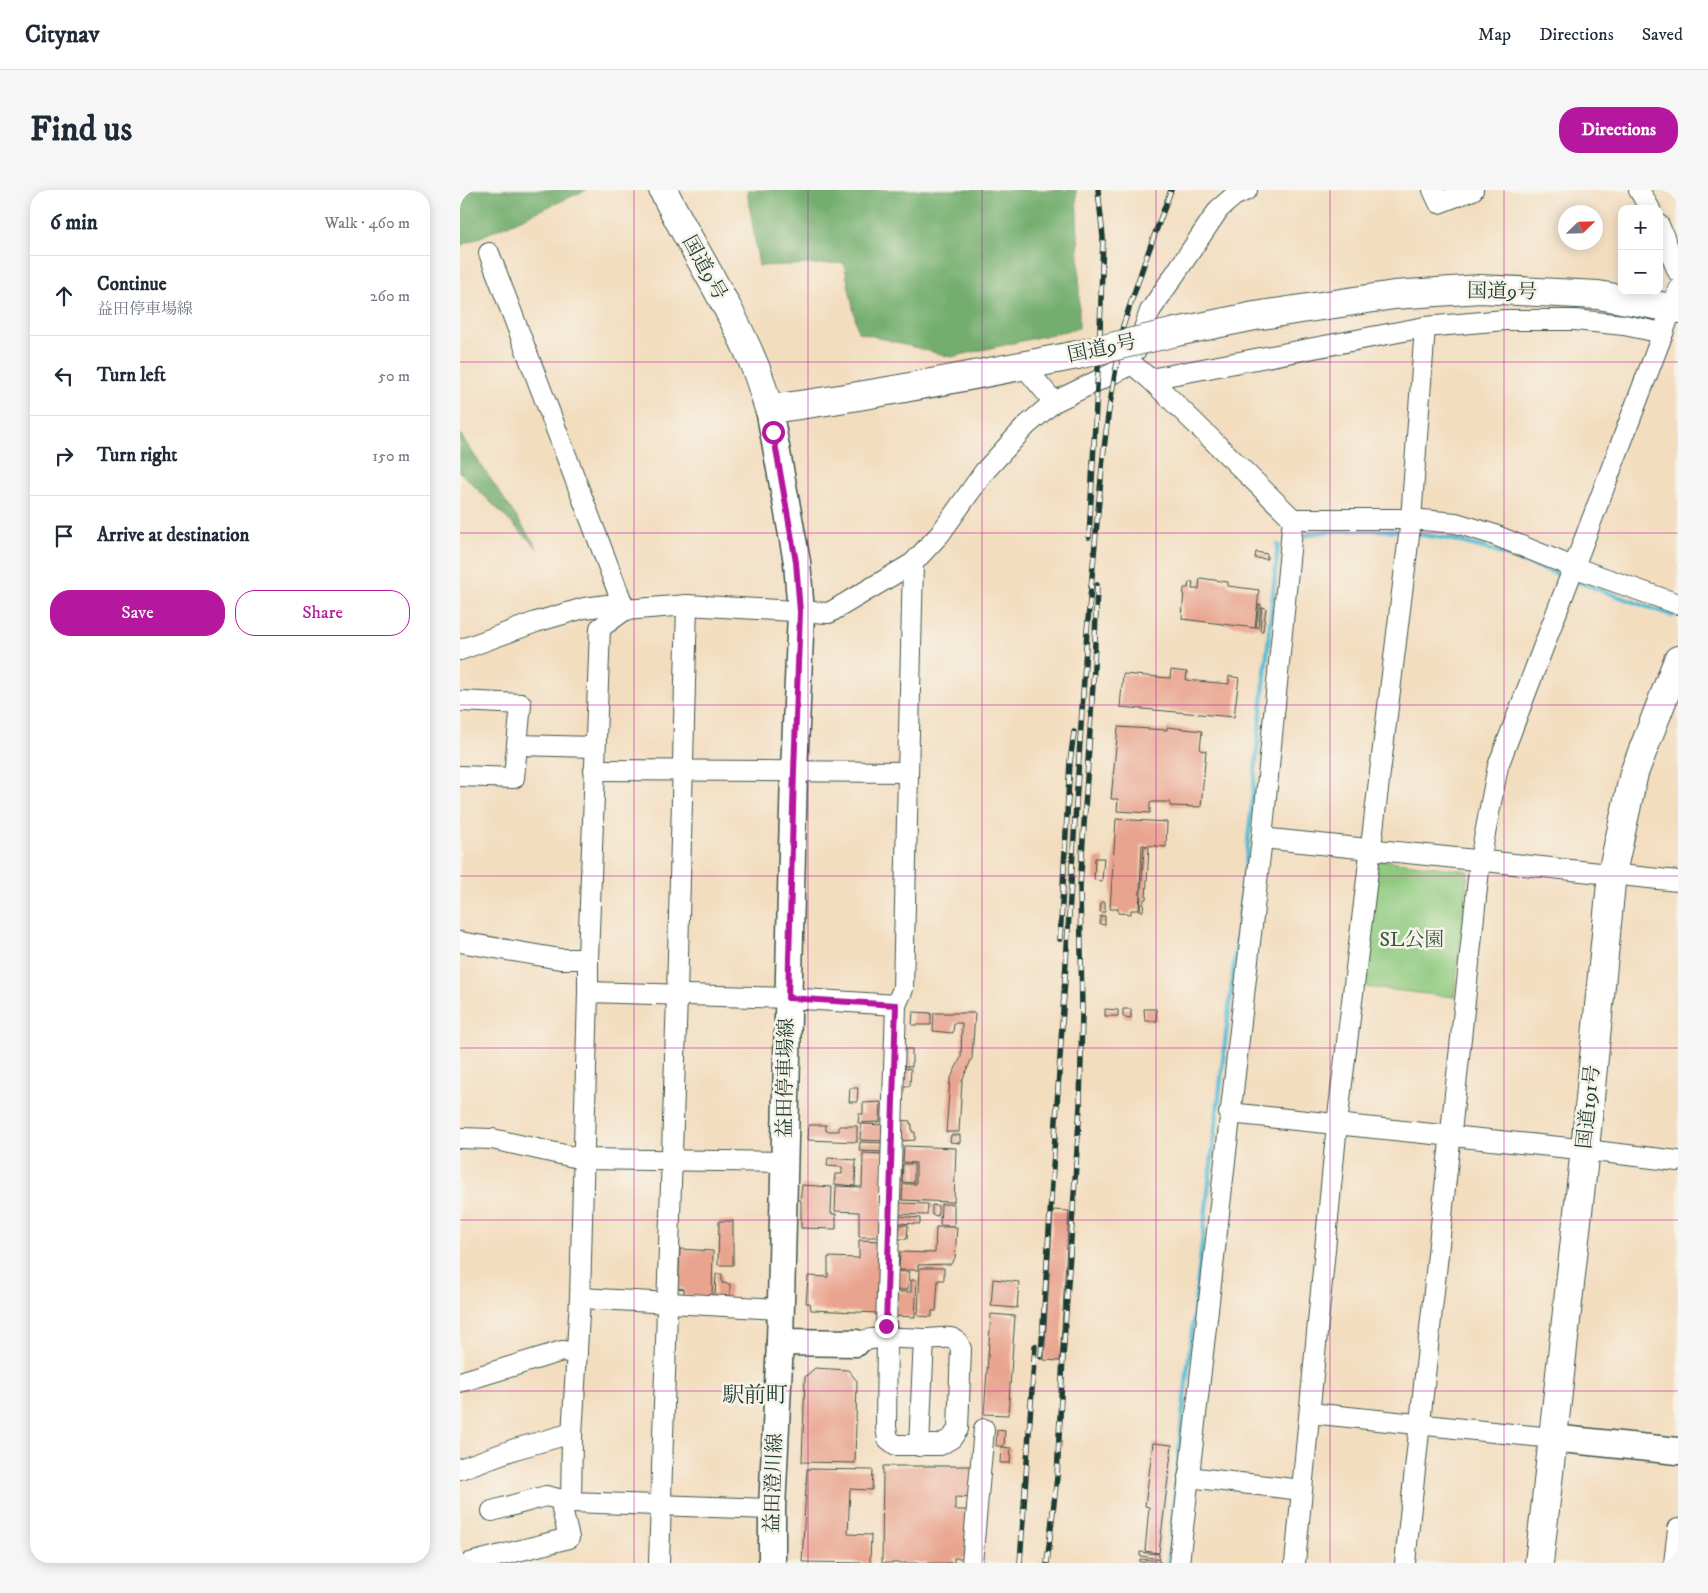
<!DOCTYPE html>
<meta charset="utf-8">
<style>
:root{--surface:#fff;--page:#f6f6f7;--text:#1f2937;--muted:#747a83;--line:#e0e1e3;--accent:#b5179e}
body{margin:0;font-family:"IM FELL DW Pica","Noto Serif JP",serif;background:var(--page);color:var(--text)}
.controls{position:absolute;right:15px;top:15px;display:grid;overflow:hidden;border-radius:10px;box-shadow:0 2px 12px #0003}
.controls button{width:45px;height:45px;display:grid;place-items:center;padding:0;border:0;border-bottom:1px solid var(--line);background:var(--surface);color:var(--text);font:25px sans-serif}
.compass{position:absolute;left:1098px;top:15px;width:45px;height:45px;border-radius:50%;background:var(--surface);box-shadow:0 2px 12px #0003;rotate:67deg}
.stop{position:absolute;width:15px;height:15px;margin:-11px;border:4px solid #b5179e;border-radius:50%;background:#fff}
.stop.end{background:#b5179e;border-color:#fff;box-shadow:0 1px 5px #0008}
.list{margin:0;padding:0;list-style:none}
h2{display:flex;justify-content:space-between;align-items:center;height:65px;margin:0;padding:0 20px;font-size:21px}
h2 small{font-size:16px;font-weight:400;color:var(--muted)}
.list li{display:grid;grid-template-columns:32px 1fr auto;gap:15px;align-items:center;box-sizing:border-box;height:80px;padding:0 20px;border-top:1px solid var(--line)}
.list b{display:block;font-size:19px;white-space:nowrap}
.list p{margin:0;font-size:16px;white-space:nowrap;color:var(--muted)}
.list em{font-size:16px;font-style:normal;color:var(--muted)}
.actions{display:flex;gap:10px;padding:15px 20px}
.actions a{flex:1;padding:11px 0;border:1px solid var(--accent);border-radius:20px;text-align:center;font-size:18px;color:var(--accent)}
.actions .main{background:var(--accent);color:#fff}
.icon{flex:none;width:28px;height:28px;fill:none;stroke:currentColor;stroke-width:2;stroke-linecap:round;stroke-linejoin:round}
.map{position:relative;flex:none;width:1218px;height:1373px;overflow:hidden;border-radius:20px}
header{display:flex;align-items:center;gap:30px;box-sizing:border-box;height:70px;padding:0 25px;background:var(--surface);border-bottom:1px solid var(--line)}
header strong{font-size:24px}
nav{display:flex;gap:28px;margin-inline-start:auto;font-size:18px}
.intro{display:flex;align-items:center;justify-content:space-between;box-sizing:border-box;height:120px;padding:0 30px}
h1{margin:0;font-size:35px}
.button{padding:12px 22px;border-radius:20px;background:var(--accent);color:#fff;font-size:18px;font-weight:700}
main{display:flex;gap:30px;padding:0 30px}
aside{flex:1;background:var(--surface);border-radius:20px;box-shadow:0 2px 12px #0003}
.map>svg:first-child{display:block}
.green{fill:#8fca7f;stroke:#57845a}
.forest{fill:#73ae6e;stroke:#497651}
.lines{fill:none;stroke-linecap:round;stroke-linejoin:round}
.stream{stroke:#58bed6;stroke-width:4.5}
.building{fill:#e9a48f}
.minor-casing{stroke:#3f5549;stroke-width:22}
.major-casing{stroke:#3f5549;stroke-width:29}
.highway-casing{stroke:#3f5549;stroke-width:30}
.minor{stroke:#fff;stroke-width:20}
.major{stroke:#fff;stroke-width:26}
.highway{stroke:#fff;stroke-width:28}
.rail-casing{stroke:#1f3d34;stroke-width:5.5}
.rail{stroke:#f7f3e8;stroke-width:4;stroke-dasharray:11;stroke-linecap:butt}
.highway-bridge-casing{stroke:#3f5549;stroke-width:30;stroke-linecap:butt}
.highway-bridge{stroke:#fff;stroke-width:28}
.route{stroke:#b5179e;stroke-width:6}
.grid{fill:none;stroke:#b5179e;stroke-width:1;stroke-opacity:0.55}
.labels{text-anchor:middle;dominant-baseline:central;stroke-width:5;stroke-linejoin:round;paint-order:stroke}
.street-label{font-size:20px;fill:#1f3d34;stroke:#f7f3e8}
.park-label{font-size:20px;fill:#355943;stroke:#f7f3e8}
.quarter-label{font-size:22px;fill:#1f3d34;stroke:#f7f3e8}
</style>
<header>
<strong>Citynav</strong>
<nav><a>Map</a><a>Directions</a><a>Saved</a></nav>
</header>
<div class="intro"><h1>Find us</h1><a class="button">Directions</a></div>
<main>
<aside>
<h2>6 min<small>Walk · 460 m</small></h2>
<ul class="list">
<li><svg class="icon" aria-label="ahead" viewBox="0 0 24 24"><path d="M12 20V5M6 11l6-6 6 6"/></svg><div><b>Continue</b><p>益田停車場線</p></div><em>260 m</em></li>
<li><svg class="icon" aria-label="left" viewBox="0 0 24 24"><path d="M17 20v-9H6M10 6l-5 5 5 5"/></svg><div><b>Turn left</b></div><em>50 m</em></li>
<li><svg class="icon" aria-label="right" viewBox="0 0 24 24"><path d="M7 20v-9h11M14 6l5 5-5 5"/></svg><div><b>Turn right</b></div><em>150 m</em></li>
<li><svg class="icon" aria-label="arrive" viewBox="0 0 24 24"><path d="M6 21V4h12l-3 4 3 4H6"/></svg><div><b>Arrive at destination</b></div></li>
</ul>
<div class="actions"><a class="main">Save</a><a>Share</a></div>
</aside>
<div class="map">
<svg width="1218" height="1373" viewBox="0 0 1218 1373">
<rect width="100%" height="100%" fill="#f7f3e8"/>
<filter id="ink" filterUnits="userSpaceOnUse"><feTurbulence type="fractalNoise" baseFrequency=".02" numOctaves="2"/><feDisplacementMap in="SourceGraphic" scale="10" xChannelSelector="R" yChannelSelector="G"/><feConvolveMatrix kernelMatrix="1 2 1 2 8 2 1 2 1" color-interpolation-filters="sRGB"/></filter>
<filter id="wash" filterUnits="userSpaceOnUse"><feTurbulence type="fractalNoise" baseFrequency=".0096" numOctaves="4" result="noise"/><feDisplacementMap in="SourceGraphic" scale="20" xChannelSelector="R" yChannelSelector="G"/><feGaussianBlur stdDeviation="1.12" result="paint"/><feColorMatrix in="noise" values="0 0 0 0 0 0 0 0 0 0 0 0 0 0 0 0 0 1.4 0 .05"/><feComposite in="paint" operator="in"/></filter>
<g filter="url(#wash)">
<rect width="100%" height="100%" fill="#f3ddbf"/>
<polygon class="green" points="912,669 1008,681 994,807 898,796"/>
<g class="forest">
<polygon points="0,0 126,0 0,56"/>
<polygon points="287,0 616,0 619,70 619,138 491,167 398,142 384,73 299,76"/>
<polygon points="0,244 78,359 0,282"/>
</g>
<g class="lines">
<g class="stream">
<polyline points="955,344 990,349 1028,359 1105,387"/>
<path d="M844 346C865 339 922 339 945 342"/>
<polyline points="1115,391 1213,426"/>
<polyline points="708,1373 724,1210 786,671 818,355"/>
</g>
</g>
<g id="blocks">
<g class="building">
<polygon points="796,362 807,364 807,369 795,368"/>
<polygon points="740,388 768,392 768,396 799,400 795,438 722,429 724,398 728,398 729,392 733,392 732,399 739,399"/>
<polygon points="799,414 801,414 798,438 796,437"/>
<polygon points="802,417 806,418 803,441 800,440"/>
<polygon points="711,480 727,482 726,490 769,494 769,486 779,488 774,527 660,517 663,484 710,488"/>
<polygon points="658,537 707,540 707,537 742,541 740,560 746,561 741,617 710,616 710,612 690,612 690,623 657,621 658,609 651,609"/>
<polygon points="656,629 707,632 706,657 682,655 679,720 671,720 671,724 658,723 658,719 650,719"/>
<polygon points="684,657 689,657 686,709 684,709 683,721 680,721"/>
<polygon points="635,668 644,668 642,691 634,690"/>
<polygon points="641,712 645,712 645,722 640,722"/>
<polygon points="640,726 645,726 645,735 640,734"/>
<polygon points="645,819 658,820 658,826 645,826"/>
<polygon points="663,819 671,819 671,828 663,827"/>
<polygon points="684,819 696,819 697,831 685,831"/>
<polygon points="453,822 471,823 471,835 452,835"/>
<polygon points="474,823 515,823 512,868 502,891 499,942 486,942 490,890 501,867 502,833 494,833 493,843 473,841"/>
<polygon points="442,859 452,859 452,877 441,876"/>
<polygon points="441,878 451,879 450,896 440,896"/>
<polygon points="390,898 398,898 397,912 389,912"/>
<polygon points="421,912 420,932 398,933 399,924 403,924 403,913"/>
<polygon points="440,930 450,931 450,934 452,934 452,942 455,942 455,950 439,951"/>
<polygon points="401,934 426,935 426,951 400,950"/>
<polygon points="349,935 366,935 366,941 379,941 379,936 397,936 397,952 348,950"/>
<polygon points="491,945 500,945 500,953 490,952"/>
<polygon points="400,952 425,953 424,962 399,961"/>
<polygon points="444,956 496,958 494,1012 442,1010 443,994 456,994 456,973 443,972"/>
<polygon points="403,963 423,964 421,1047 399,1047 399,1022 375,1021 376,996 402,997"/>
<polygon points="368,968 396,970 395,996 374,994 375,984 382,984 382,977 367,976"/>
<polygon points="443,974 454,974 454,993 442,992"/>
<polygon points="342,995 372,997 371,1024 376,1024 376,1039 341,1038 341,1011 340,1011"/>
<polygon points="438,1013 468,1014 467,1025 437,1024"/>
<polygon points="481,1014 494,1014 494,1036 480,1035"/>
<polygon points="472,1015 478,1016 478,1026 472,1025"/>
<polygon points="593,1020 609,1021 600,1171 584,1170"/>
<polygon points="437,1026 460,1028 460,1034 437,1033"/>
<polygon points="259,1031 273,1031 273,1075 258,1075"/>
<polygon points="437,1035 448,1035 447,1049 436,1049"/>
<polygon points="476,1037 497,1037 495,1068 491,1074 458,1075 458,1080 439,1080 440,1062 475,1063"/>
<polygon points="399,1050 421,1051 419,1123 351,1120 350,1113 346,1113 348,1086 368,1087 368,1067 399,1068"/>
<polygon points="220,1059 253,1061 252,1107 224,1105 224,1099 218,1098"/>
<polygon points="460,1078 484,1078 484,1090 478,1090 476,1121 472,1121 472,1127 458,1126"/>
<polygon points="435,1081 449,1082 448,1100 434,1100"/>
<polygon points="256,1084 262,1084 262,1093 270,1094 270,1108 255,1107"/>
<polygon points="533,1089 559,1092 557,1118 531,1116"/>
<polygon points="451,1090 457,1090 455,1127 434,1126 435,1102 451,1102"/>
<polygon points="531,1124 555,1126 548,1225 524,1224"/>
<polygon points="355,1178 388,1180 397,1191 395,1273 342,1272 345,1187"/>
<polygon points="537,1240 545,1241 544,1256 536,1256"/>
<polygon points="693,1253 712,1255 699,1363 685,1361 689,1317 685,1316"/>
<polygon points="541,1257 551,1258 550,1273 540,1273"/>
<polygon points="423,1276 514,1276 513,1308 495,1307 495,1320 507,1320 507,1368 494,1368 494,1373 422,1373"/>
<polygon points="347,1279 413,1280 412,1300 390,1299 388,1344 411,1345 410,1373 342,1372"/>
<polygon points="680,1362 699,1364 699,1369 680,1366"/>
<polygon points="680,1369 700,1371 700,1373 680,1372"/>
</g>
</g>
</g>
<g filter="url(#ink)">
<use href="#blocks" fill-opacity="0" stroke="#3f5549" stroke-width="1"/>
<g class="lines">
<defs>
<g id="minor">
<polyline points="973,0 979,13 1013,0"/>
<polyline points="1179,0 1190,19"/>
<polyline points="1199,35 1218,82"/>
<polyline points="29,63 165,420"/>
<polyline points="677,159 690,121 759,19 774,6 787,0"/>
<polyline points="563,175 594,212"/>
<polyline points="690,189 965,137 1045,130 1115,130 1164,135 1203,143"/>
<polyline points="0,460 76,432 124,418 163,413"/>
<polyline points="0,511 61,514 57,555"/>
<polyline points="134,580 448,582"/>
<polyline points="0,586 54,588 57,555 135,557"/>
<polyline points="802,648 1218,691"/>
<polyline points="0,752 100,769 128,769"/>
<polyline points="128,802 328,808 436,815"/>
<polyline points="769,923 1109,958 1218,971"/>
<polyline points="0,948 32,949 123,969 324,972"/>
<polyline points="120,1108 320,1119"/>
<path d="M396 1153C417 1145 441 1148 463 1149 472 1149 482 1147 491 1148 497 1149 499 1154 501 1159L498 1239 492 1248 480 1255H436L428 1249 426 1237 427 1148 426 1136 436 815 443 799 453 373"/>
<polyline points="0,1192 102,1161 117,1163"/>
<polyline points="850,1223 1092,1248"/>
<polyline points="459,1256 464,1149"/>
<polyline points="0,1279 55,1259 105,1245 112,1246"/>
<polyline points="728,1287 842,1300"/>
<polyline points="312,1319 111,1312 112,1246 120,1108 128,802 128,769 140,438 165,420 227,415 369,423 453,373 480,344 524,282 566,236 594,212 672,174 690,189 833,329 951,329 996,333 1032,344 1113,377 1218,414"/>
<polyline points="32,1321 86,1306 111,1312"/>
<polyline points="10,1373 109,1348 102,1319 102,1310"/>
<polyline points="199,1373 217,805 227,415"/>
<polyline points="512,1373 524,1239"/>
<polyline points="719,1373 802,648 833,329"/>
<polyline points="835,1373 877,934 951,329 965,137"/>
<polyline points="945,1373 1020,670 1038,576 1203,143 1218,99"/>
<polyline points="1214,1373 1218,1339"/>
</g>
<g id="major">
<polyline points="309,219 337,372 341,423 334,581 320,1152 312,1319 312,1373"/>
<polyline points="320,1152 396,1153"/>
<polyline points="1092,1248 1218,1261"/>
</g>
<g id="highway">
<path d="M203 0C232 58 268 112 293 172 300 187 304 204 309 219 412 206 514 185 617 165"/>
<polyline points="716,142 795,126 934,105 1020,99 1138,105 1218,119"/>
<polyline points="1079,1373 1125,959 1152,683 1174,583 1218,470"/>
</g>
</defs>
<use href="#minor" class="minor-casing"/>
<use href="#major" class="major-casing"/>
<use href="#highway" class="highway-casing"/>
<use href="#minor" class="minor"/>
<use href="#major" class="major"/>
<use href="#highway" class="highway"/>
<defs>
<g id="rail">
<polyline points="629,347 640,141 643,47 638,0"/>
<polyline points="600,749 610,572 614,542"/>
<polyline points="581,1167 627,441 643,267 648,226 663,136 685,71 711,0"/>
<polyline points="560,1373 575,1156"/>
<polyline points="587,1373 597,1287 603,1167 620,916 622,821 620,697 634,478 637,395"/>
</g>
</defs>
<use href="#rail" class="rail-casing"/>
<use href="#rail" class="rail"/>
<defs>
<polyline id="highway-bridge" points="617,165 716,142"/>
</defs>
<use href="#highway-bridge" class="highway-bridge-casing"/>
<use href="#highway-bridge" class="highway-bridge"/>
</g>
</g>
<g class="lines" filter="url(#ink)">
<polyline class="route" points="313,242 336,372 340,422 334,581 328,808 436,815 426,1136"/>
</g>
<path class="grid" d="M174 0V1373M348 0V1373M522 0V1373M696 0V1373M870 0V1373M1044 0V1373M0 172H1218M0 343H1218M0 515H1218M0 686H1218M0 858H1218M0 1030H1218M0 1201H1218"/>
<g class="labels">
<g class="street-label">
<text transform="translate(244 78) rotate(61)">国道9号</text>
<text transform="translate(1042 102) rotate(1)">国道9号</text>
<text transform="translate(642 159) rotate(-12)">国道9号</text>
<text transform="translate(326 888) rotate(-89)">益田停車場線</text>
<text transform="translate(1129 917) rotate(-84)">国道191号</text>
<text transform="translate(314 1293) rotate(-88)">益田澄川線</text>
</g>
<g class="park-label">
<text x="952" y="750">SL公園</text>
</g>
<g class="quarter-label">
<text x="295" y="1205">駅前町</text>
</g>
</g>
</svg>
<div class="controls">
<button>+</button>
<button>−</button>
</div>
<svg class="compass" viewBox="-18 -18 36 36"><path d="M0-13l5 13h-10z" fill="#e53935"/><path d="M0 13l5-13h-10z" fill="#747a83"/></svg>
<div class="stop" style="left:313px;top:242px"></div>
<div class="stop end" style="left:426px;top:1136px"></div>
</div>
</main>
